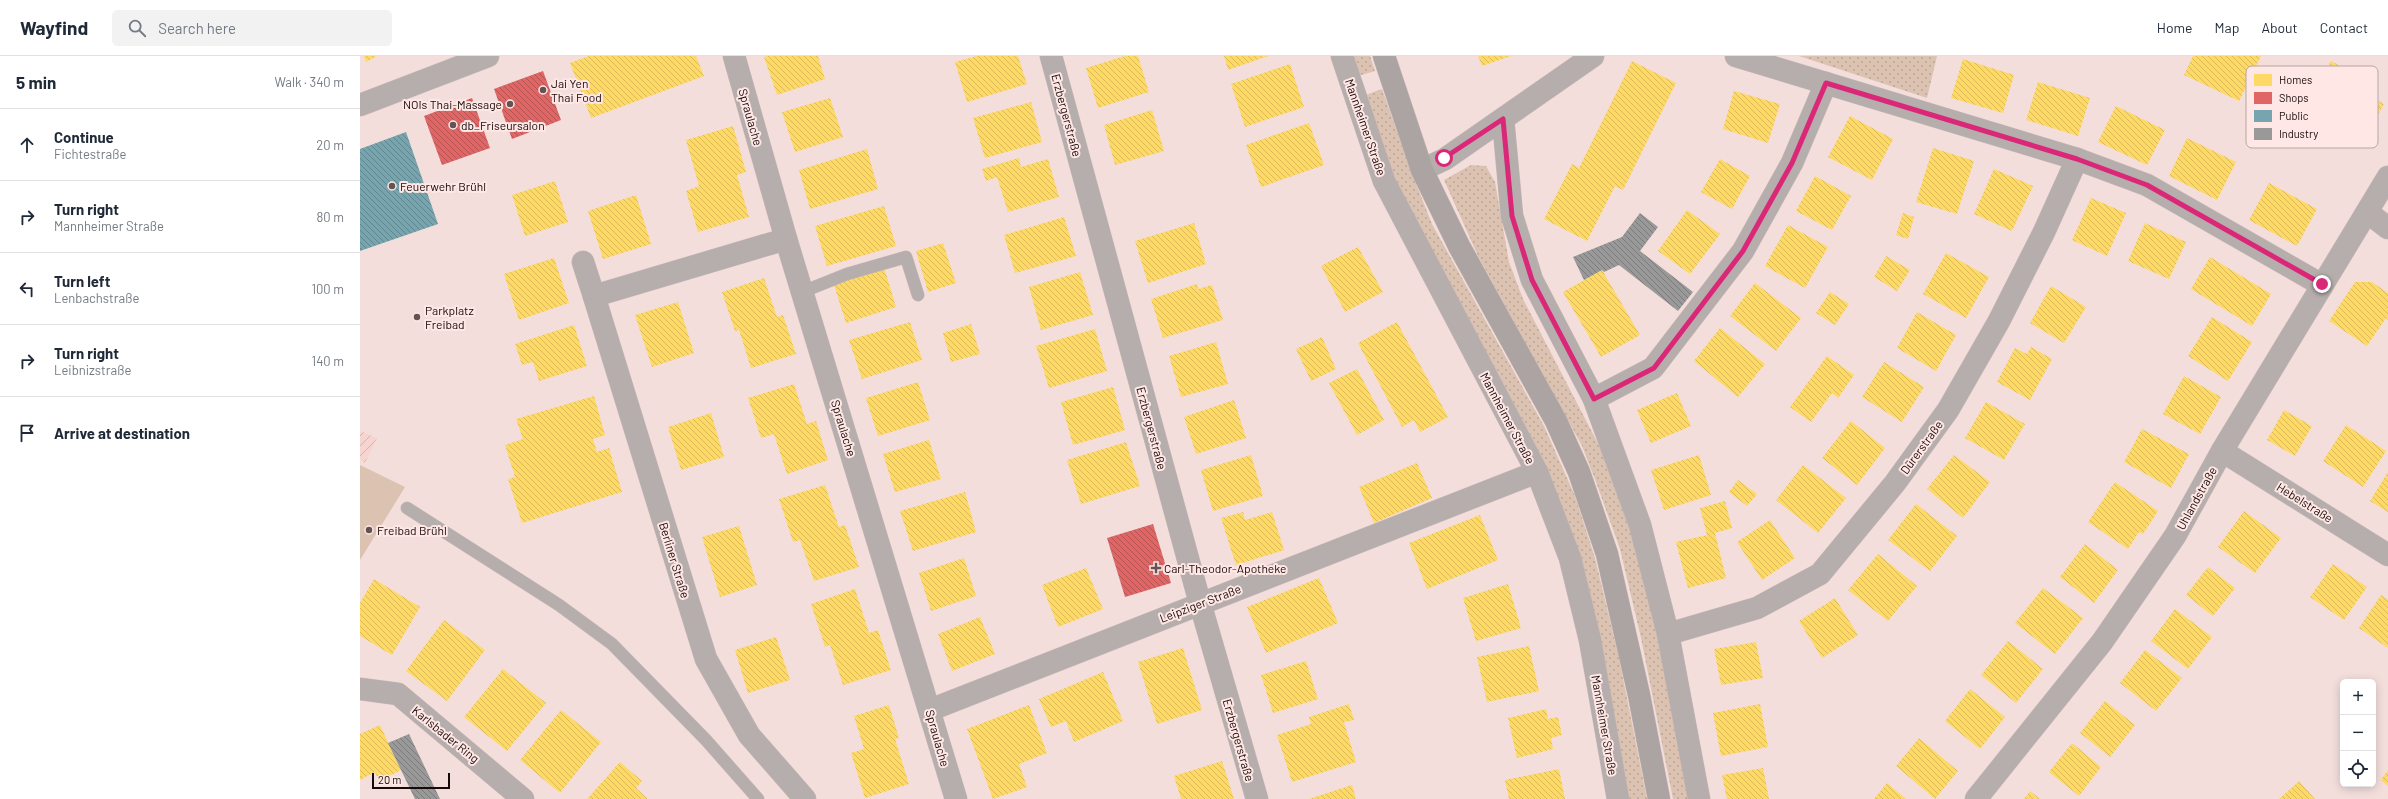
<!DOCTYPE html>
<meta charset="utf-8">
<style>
:root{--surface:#fff;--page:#f2f2f3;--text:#1f2937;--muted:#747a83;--line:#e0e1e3}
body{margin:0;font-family:Barlow,sans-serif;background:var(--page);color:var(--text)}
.controls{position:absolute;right:12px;bottom:12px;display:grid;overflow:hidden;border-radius:6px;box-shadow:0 2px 10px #0003}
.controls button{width:36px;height:36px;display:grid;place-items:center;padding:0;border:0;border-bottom:1px solid var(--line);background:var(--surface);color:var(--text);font:20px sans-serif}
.scale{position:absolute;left:12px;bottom:10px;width:78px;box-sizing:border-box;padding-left:4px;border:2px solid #160a09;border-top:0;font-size:11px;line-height:14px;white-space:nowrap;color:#160a09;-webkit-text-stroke:3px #ffe7e5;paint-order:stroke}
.stop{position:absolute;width:12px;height:12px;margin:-9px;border:3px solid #db2777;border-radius:50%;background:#fff}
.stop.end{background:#db2777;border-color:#fff;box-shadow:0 1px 4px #0008}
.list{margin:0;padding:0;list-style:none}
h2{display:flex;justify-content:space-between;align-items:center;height:52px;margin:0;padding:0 16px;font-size:17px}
h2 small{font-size:13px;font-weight:400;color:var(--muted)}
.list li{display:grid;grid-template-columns:26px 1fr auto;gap:12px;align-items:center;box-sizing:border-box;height:72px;padding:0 16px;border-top:1px solid var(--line)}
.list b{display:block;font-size:15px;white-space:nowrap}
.list p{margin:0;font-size:13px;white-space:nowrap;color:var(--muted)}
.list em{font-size:13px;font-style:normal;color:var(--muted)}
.icon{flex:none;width:22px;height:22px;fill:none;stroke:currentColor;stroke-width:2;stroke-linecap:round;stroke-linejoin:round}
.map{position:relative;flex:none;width:2028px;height:743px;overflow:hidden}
header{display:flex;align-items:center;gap:24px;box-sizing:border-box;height:56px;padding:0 20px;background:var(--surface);border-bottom:1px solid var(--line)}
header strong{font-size:19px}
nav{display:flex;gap:22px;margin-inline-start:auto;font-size:14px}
.search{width:280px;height:36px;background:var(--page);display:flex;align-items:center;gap:10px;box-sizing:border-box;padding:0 14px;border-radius:6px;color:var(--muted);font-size:15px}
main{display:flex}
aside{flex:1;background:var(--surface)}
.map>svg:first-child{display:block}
.industrial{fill:url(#industrial-furrows)}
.grass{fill:url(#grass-dots)}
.pitch{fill:#dcc2b1}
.homes{fill:url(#homes-back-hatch)}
.shops{fill:url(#shops-back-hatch)}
.public{fill:url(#public-back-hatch)}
.industry{fill:url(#industry-back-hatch)}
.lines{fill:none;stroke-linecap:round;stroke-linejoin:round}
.lane-casing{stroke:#cab9b8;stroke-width:13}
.street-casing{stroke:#cab9b8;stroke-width:23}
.secondary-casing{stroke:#cab9b8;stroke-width:23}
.lane{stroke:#b6aeac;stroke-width:12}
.street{stroke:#b6aeac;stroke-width:22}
.secondary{stroke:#aca4a2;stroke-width:22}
.route{stroke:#db2777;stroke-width:5}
.poi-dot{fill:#635453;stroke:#ffe7e5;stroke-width:1.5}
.labels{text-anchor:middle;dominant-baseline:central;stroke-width:4;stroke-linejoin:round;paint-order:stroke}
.poi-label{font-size:12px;fill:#160a09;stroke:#ffe7e5;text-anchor:start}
.street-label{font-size:12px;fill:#160a09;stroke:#ffe7e5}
.key{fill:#ffe7e5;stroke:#b9a5a3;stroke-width:1}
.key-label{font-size:11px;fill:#160a09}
</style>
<header>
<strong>Wayfind</strong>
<div class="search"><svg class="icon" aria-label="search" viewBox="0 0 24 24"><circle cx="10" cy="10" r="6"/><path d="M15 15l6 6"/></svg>Search here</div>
<nav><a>Home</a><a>Map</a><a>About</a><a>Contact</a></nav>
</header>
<main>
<aside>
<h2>5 min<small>Walk · 340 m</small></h2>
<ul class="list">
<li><svg class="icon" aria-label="ahead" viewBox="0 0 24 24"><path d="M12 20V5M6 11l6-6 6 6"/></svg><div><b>Continue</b><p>Fichtestraße</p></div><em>20 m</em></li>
<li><svg class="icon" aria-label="right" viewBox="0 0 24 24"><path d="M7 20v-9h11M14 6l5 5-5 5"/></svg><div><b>Turn right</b><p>Mannheimer Straße</p></div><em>80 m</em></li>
<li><svg class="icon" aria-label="left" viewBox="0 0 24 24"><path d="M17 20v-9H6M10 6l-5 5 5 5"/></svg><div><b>Turn left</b><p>Lenbachstraße</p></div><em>100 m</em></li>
<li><svg class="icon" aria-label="right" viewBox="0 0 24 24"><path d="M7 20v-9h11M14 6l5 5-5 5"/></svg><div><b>Turn right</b><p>Leibnizstraße</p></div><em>140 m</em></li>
<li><svg class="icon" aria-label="arrive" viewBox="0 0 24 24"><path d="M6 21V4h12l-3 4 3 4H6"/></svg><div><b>Arrive at destination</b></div></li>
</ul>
</aside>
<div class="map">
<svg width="2028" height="743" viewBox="0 0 2028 743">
<defs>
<pattern id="industrial-furrows" width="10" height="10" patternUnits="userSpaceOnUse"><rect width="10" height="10" fill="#f6d4d0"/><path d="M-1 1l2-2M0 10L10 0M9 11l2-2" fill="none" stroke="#d2b5b1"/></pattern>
<pattern id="grass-dots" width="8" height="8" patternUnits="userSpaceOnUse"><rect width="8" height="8" fill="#dcc2b1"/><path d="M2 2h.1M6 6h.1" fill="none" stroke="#bca597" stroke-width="1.8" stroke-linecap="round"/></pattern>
<pattern id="homes-back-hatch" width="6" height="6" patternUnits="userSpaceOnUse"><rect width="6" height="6" fill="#ffd966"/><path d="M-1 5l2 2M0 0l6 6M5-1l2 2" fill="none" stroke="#dab957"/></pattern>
<pattern id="shops-back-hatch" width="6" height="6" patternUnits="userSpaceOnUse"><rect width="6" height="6" fill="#e06666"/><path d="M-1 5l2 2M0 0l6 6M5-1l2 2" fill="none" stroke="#b55252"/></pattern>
<pattern id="public-back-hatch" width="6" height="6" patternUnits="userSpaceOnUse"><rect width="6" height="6" fill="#76a5af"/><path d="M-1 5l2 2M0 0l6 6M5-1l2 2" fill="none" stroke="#60858d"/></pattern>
<pattern id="industry-back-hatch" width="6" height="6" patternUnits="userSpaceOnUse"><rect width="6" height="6" fill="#999"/><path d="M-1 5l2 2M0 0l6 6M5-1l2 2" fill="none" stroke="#7c7b7b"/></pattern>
</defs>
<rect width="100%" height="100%" fill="#f3dedc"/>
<polygon class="industrial" points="0,375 17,382 5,407 0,404"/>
<g class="grass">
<polygon points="992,0 1010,0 1015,15 998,20"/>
<polygon points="1439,0 1577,0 1567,42"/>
<polygon points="1022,33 1051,115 1072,168 1184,370 1215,440 1235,502 1259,602 1287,743 1268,743 1213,487 1035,129 1003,40"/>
<polygon points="1111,109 1126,110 1135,126 1149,206 1163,243 1245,401 1265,456 1290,544 1329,743 1313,743 1281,582 1260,493 1236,426 1222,390 1118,200 1084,124"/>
</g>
<polygon class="pitch" points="0,409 45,431 0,504"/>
<g class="homes">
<polygon points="4,0 17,0 6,6"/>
<polygon points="229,0 336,0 344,20 231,62 210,7"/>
<polygon points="407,0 458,0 465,23 417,39 404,1"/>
<polygon points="617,0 658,0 667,28 607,46 595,6"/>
<polygon points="765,0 778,0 789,36 738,52 726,12"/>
<polygon points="864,0 908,0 868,14"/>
<polygon points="1118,0 1151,0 1122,10"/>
<polygon points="1833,0 1901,0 1879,45 1824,19"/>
<polygon points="1603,3 1654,19 1643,57 1591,42"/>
<polygon points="1272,5 1316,27 1263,134 1255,130 1227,185 1184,163 1212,108 1219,112"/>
<polygon points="1971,5 2006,24 2000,35 2024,48 2000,91 1970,74 1964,84 1924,62 1947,21 1959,27"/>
<polygon points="930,8 944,51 885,71 871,28"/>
<polygon points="1678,26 1730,42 1718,80 1666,64"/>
<polygon points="1374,35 1420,48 1408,87 1363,73"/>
<polygon points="470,42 483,81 435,96 422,56"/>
<polygon points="671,46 682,86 625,102 613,62"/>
<polygon points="1756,50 1805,74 1787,109 1738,86"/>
<polygon points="792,54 804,95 755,109 744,69"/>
<polygon points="1490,60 1533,83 1512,124 1468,101"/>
<polygon points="949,67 964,109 901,131 886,89"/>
<polygon points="373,70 386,116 377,119 389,161 338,176 326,135 339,130 326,84"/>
<polygon points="1827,82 1876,106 1857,144 1809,120"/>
<polygon points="1573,92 1614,105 1597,158 1556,146"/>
<polygon points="507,93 518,133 450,153 439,114"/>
<polygon points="659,102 661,111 688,103 699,141 648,156 637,121 626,125 622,113"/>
<polygon points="1360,103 1390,120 1372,153 1341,136"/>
<polygon points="1634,113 1673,130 1652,175 1614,158"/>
<polygon points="1455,120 1491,140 1472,174 1436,155"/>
<polygon points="195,125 208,166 165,180 152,139"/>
<polygon points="1909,127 1957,153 1937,190 1889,164"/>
<polygon points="276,139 291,188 243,203 228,155"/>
<polygon points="1731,142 1766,157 1747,200 1712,184"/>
<polygon points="524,150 536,190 467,210 455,170"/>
<polygon points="1327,154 1360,178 1330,218 1298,195"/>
<polygon points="1543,157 1554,161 1548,183 1536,179"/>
<polygon points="704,161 716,200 655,217 644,179"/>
<polygon points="834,167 846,208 788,227 775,185"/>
<polygon points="1785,167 1826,186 1809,223 1768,205"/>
<polygon points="1428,169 1468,191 1445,232 1405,210"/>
<polygon points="583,187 596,227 568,236 556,195"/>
<polygon points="998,191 1023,236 985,256 961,210"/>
<polygon points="1586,197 1629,221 1606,262 1563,238"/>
<polygon points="1526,200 1550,214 1537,235 1514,221"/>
<polygon points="1850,201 1911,238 1892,270 1831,233"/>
<polygon points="194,202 209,247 159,264 144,218"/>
<polygon points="524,211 536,251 486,267 473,226"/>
<polygon points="1242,214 1280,279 1241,301 1203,236"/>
<polygon points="720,216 733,259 681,274 669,231"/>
<polygon points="404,222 417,261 423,259 436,298 391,312 379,274 375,275 362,236"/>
<polygon points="1995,226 2012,226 2028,237 2028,264 2026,262 2007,290 1969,265"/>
<polygon points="1395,227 1441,262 1416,295 1370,260"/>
<polygon points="837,228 838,233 852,229 863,264 803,282 791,243"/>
<polygon points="1691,230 1726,251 1704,287 1670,267"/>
<polygon points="1470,236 1489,248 1475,269 1456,257"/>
<polygon points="318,246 334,297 292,311 275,259"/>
<polygon points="1557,256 1596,279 1576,315 1537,292"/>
<polygon points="1852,261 1892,286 1868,325 1828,300"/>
<polygon points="550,266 562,304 502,323 489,284"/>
<polygon points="1037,266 1088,361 1060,376 1054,364 1042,371 998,287"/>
<polygon points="611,268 620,298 591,306 583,277"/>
<polygon points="214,269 227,310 179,325 173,306 162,309 155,288"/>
<polygon points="1360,272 1405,308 1378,341 1334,305"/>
<polygon points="735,273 747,315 689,332 676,290"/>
<polygon points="962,281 976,313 951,325 936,293"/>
<polygon points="856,286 868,328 821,341 809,300"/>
<polygon points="1671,291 1692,303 1670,344 1637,326 1655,292 1667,298"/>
<polygon points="1467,300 1494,319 1478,342 1472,337 1451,366 1430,351"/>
<polygon points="1524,306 1564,331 1542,366 1502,341"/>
<polygon points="997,313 1024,364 997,379 969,327"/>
<polygon points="1824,320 1861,341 1840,378 1803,358"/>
<polygon points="558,326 570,364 518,380 506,342"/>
<polygon points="434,328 447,368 456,365 468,404 427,418 414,378 401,382 388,342"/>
<polygon points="753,331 765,374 713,389 701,346"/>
<polygon points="1317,337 1331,370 1291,387 1277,354"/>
<polygon points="234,340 245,379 233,383 237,396 249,392 262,436 162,467 148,423 155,421 145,389 163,383 156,363"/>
<polygon points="874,344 886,382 836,398 824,361"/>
<polygon points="1626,346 1665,368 1644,404 1605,382"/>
<polygon points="1924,354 1952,370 1935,400 1907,384"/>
<polygon points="351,357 364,401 321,414 308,371"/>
<polygon points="1491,365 1525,392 1497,429 1462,402"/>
<polygon points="1986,369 2026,395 2003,431 1963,405"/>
<polygon points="1782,373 1829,398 1811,432 1764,406"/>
<polygon points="569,384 581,423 535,436 523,398"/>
<polygon points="766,386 780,430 721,448 707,404"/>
<polygon points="891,399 903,440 853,455 841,414"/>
<polygon points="1339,399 1351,439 1304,454 1291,414"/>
<polygon points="1594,399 1630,426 1603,462 1567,433"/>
<polygon points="1057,407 1072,442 1014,467 999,431"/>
<polygon points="1443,409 1486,442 1458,477 1416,444"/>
<polygon points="2028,416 2028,456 2010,445"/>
<polygon points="1378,424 1397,438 1387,450 1369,436"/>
<polygon points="1755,426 1798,455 1783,478 1779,476 1768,493 1728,466"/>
<polygon points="465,429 479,471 485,469 499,511 454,525 440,484 433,486 419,443"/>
<polygon points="605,436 616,476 553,495 540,455"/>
<polygon points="1365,445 1372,472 1355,477 1366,522 1328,532 1316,486 1347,479 1340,452"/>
<polygon points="1556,448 1597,480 1570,515 1528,484"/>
<polygon points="1884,455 1921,482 1895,517 1858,491"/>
<polygon points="883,456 885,464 912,456 924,494 876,509 861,462"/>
<polygon points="1120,459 1138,504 1067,533 1049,487"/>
<polygon points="1410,464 1435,502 1402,524 1377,486"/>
<polygon points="379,470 397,529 360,541 342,481"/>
<polygon points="1725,488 1758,514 1734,547 1700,521"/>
<polygon points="1518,498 1557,530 1528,565 1488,534"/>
<polygon points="604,502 616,540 571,555 559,517"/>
<polygon points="1973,508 2007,531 1984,564 1950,541"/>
<polygon points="1848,511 1875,532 1853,560 1826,539"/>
<polygon points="726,512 743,553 698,571 682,529"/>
<polygon points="959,522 978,567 906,597 887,551"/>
<polygon points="14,523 60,551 32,599 0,580 0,547"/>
<polygon points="1148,528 1161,572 1116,585 1103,542"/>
<polygon points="1683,532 1723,562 1695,598 1655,567"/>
<polygon points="495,533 509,577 518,574 531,614 483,629 470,589 465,591 451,548"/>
<polygon points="2021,539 2028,544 2028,592 1999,572"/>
<polygon points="1475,542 1498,579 1462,602 1439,565"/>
<polygon points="1815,553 1852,581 1828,613 1791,585"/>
<polygon points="620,561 635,598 592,615 578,578"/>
<polygon points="84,564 125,594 87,645 46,615"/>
<polygon points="416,581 430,624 388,637 375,594"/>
<polygon points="1648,585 1683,613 1656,647 1621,619"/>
<polygon points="1396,586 1403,622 1361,629 1354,593"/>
<polygon points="1169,590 1179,635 1127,646 1117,601"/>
<polygon points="823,592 842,654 797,668 778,606"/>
<polygon points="1785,594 1822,622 1796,655 1760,627"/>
<polygon points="946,605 958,643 913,657 901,619"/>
<polygon points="143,613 186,647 147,695 104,661"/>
<polygon points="743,616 763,665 714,686 706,665 691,671 679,643"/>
<polygon points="1610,633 1645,661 1620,693 1585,665"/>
<polygon points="1745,645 1775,669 1750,701 1720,677"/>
<polygon points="989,648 994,664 984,666 996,706 932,726 917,679 951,668 949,661"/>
<polygon points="1400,648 1408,691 1361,700 1353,657"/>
<polygon points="529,649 539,682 535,683 549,728 505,742 491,697 504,693 494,660"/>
<polygon points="669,649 687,697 659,708 667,731 633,743 607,673"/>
<polygon points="1186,653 1188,663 1198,661 1202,679 1191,682 1193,693 1157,702 1148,662"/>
<polygon points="201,654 241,686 200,737 160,704"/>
<polygon points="20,669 41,714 19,725 15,716 0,724 0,678"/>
<polygon points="1559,682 1598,715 1575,743 1536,710"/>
<polygon points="1712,687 1741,711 1719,740 1689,716"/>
<polygon points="862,705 874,743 821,743 814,720"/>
<polygon points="260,706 282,725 276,732 288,743 227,743"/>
<polygon points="1403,712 1409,743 1367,743 1362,719"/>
<polygon points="1199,713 1205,743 1149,743 1145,724"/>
<polygon points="2028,714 2028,730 2021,724"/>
<polygon points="1939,725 1955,743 1919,743"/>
<polygon points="1527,727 1546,743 1514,743"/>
<polygon points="992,729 996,743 949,743"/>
<polygon points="1670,735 1680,743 1664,743"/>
</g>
<g class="shops">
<polygon points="183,15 201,64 152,83 134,33"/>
<polygon points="112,42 130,92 82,109 64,60"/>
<polygon points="793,468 811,527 765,541 747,482"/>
</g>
<polygon class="public" points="46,76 78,168 0,195 0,93"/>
<g class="industry">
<polygon points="1280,157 1298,171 1280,195 1333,236 1318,255 1259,209 1244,216 1242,214 1224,224 1213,201 1262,181"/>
<polygon points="49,678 80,743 55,743 28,687"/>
</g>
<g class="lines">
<defs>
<g id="lane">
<polyline points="442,236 487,218 546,201 558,239"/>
<polyline points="47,452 199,549 252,588 346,684 398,743"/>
</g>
<g id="street">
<polyline points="374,0 426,183 596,743"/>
<polyline points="691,0 840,547 897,743"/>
<polyline points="982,0 1024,125 1177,416 1210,502 1230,584 1258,743"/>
<polyline points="1376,0 1717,103 1787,129 1962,229"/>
<polyline points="0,49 128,0"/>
<polyline points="1143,63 1152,160 1172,224 1234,343 1280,469 1308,578 1339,743"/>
<polyline points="1062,114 1085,103 1233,0"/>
<polyline points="2007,156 2028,172"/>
<polyline points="426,183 234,240 346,603 389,679 445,743"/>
<polyline points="223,206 234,240"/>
<polyline points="1234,343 1293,312 1383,195 1432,107 1466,27"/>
<polyline points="1862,395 2028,499"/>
<polyline points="1308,578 1397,552 1460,518 1535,427 1588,354 1639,265 1684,176 1717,103"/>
<polyline points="0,633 38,638 163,743"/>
<polyline points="570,654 1177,416"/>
<polyline points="1616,743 1742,586 1815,480 1862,395 2028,121"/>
</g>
<polyline id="secondary" points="1024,0 1062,114 1099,190 1196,365 1219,416 1247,498 1279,639 1299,743"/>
</defs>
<use href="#lane" class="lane-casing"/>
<use href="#street" class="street-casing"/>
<use href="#secondary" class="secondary-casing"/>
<use href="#lane" class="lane"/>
<use href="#street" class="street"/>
<use href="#secondary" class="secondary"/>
</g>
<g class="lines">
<polyline class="route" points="1084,102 1143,63 1152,160 1172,224 1234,343 1294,312 1383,195 1432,107 1466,27 1717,103 1787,129 1962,228"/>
</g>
<g class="poi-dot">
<circle cx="183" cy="34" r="4"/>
<circle cx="150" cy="48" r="4"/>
<circle cx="93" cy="69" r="4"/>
<circle cx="32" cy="130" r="4"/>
<circle cx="57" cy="261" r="4"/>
<circle cx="9" cy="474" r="4"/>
<path d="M794 506h4v4h4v4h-4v4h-4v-4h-4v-4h4z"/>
</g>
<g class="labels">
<g class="poi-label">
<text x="191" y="27">Jai Yen<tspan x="191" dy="14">Thai Food</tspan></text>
<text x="142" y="48" text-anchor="end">NOIs Thai-Massage</text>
<text x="101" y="69">db_Friseursalon</text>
<text x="40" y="130">Feuerwehr Brühl</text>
<text x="65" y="254">Parkplatz<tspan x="65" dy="14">Freibad</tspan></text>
<text x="17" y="474">Freibad Brühl</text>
<text x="804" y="512">Carl-Theodor-Apotheke</text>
</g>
<g class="street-label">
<text transform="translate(707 59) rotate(75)">Erzbergerstraße</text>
<text transform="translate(391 61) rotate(74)">Spraulache</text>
<text transform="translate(1006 71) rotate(71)">Mannheimer Straße</text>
<text transform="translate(1148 362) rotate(62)">Mannheimer Straße</text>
<text transform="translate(484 372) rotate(73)">Spraulache</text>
<text transform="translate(792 372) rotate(75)">Erzbergerstraße</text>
<text transform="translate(1561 391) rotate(-54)">Dürerstraße</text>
<text transform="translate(1836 442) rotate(-61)">Uhlandstraße</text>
<text transform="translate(1945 446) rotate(32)">Hebelstraße</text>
<text transform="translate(315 504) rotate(73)">Berliner Straße</text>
<text transform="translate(840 547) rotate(-21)">Leipziger Straße</text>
<text transform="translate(1245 669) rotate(80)">Mannheimer Straße</text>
<text transform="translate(86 678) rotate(39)">Karlsbader Ring</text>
<text transform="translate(578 682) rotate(74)">Spraulache</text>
<text transform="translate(879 684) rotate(74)">Erzbergerstraße</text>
</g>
</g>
<rect x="1886" y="10" width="132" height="82" rx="6" class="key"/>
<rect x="1894" y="18" width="18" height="12" fill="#ffd966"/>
<rect x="1894" y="36" width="18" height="12" fill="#e06666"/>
<rect x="1894" y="54" width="18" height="12" fill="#76a5af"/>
<rect x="1894" y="72" width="18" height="12" fill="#999"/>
<g class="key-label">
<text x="1919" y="28">Homes</text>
<text x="1919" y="46">Shops</text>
<text x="1919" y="64">Public</text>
<text x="1919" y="82">Industry</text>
</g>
</svg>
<div class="controls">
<button>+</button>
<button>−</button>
<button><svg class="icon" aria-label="locate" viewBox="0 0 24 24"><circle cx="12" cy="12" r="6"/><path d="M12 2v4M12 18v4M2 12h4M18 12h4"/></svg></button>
</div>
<div class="scale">20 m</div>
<div class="stop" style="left:1084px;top:102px"></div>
<div class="stop end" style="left:1962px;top:228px"></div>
</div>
</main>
